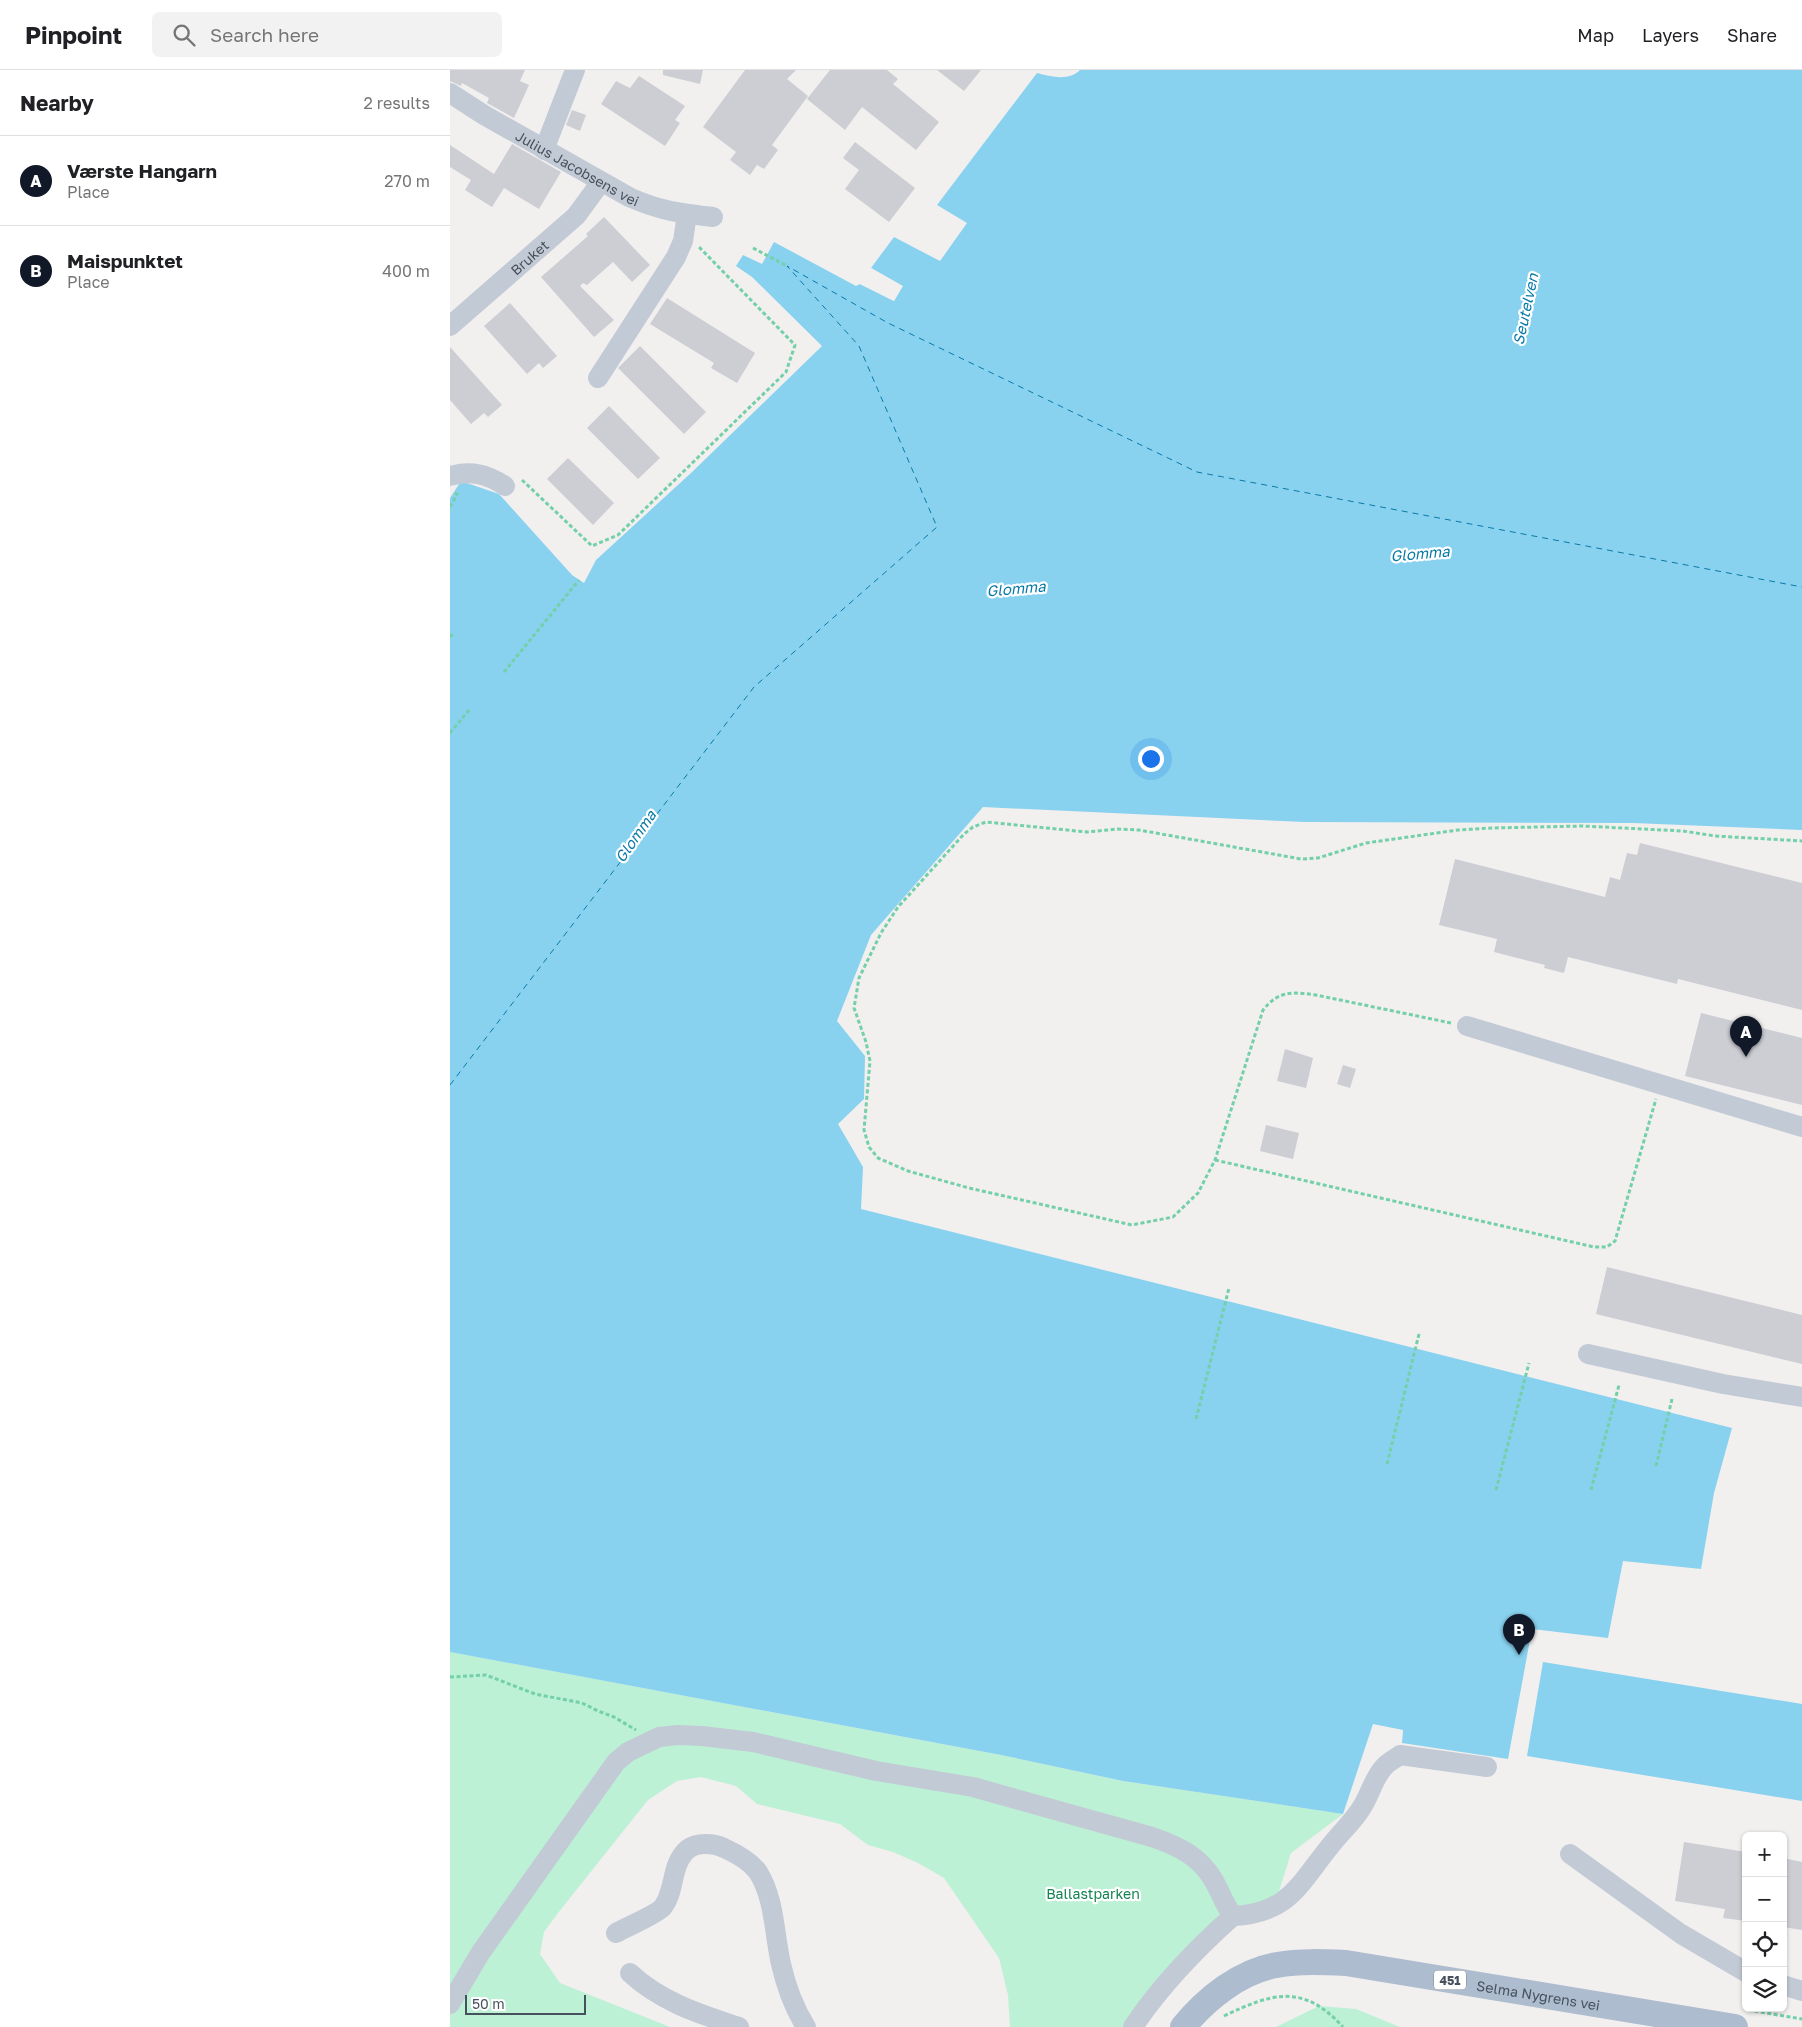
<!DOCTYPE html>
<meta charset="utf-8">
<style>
:root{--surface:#fff;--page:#f2f2f2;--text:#202124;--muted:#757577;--line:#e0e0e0;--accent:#111827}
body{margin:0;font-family:"Golos Text",sans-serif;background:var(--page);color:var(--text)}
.controls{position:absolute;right:15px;bottom:15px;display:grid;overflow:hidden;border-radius:8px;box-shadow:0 1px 4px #0004}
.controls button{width:45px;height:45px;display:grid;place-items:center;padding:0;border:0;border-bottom:1px solid var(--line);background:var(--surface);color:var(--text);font:25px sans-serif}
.scale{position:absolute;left:15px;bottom:12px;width:121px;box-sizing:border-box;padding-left:5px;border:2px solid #47515e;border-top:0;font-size:14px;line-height:18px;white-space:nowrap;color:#47515e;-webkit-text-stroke:4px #fff;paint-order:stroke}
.you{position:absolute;left:700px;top:688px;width:18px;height:18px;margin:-12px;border:4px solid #fff;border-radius:50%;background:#1a73e8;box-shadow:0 0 0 8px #1a73e833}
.badge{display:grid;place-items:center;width:32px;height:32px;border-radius:50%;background:var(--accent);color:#fff;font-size:16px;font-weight:700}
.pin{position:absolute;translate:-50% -41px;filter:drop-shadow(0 1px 2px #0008)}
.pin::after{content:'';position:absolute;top:26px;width:18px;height:15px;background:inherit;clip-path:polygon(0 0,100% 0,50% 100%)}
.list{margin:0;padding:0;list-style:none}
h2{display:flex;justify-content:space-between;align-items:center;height:65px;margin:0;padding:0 20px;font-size:21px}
h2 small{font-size:16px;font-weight:400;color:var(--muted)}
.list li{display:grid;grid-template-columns:32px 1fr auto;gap:15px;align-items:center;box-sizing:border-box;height:90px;padding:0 20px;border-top:1px solid var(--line)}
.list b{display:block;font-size:19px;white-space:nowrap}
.list p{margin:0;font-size:16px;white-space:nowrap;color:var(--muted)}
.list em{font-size:16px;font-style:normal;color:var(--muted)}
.icon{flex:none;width:28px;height:28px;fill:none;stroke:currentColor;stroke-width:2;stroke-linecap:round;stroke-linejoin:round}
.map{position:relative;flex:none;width:1352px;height:1957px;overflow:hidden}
header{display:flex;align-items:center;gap:30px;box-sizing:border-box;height:70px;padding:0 25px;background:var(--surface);border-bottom:1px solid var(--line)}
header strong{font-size:24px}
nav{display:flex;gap:28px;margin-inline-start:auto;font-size:18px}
.search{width:350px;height:45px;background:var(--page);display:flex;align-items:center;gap:12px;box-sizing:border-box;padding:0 18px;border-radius:8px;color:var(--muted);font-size:19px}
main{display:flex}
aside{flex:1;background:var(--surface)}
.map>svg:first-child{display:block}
.green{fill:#bcf1d5}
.water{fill:#88d2ef}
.pier{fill:#f2efef}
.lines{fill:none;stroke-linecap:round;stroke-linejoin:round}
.ferry{stroke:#087aa8;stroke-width:1;stroke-dasharray:6 5;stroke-linecap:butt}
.building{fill:#ccced4}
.path{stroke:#73d0a9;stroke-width:3;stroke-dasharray:4 2.5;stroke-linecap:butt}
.minor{stroke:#c2cad5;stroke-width:20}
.major{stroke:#aebccf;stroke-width:26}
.labels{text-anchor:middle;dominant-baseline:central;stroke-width:4.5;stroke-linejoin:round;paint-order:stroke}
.shield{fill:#fff;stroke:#7e858e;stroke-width:1}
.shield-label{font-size:12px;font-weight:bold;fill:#47515e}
.street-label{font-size:14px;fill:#47515e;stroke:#fff}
.park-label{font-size:14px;fill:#148353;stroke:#fff}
.water-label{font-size:15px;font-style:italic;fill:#087aa8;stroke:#fff}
</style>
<header>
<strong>Pinpoint</strong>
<div class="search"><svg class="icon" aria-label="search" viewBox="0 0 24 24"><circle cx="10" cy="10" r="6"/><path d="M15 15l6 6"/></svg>Search here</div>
<nav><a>Map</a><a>Layers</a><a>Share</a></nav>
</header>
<main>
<aside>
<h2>Nearby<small>2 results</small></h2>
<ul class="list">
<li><span class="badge">A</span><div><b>Værste Hangarn</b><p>Place</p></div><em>270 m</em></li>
<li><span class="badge">B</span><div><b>Maispunktet</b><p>Place</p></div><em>400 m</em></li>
</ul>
</aside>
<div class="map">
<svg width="1352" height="1957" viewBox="0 0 1352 1957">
<rect width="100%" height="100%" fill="#f2efef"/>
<g class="green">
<polygon points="0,1582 551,1685 673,1711 893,1744 841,1783 826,1831 776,1847 677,1957 560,1957 558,1925 549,1888 494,1808 468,1793 443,1782 418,1775 390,1754 307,1734 286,1716 251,1707 227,1711 198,1730 108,1843 94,1862 90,1884 110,1913 220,1957 0,1957"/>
<polygon points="869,1936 906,1939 950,1957 826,1957"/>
</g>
<g class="water">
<path d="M630 0H1352V760L1183 753 854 752 533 737 421 865 387 951 415 986 414 1029 388 1054 413 1097 411 1139 1282 1358 1264 1423 1251 1499 1173 1491 1158 1568 1082 1559 1058 1689 952 1673 953 1660 923 1654 893 1744 673 1711 551 1685 0 1582V428L11 411 49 424 122 505 134 513 146 490 241 403 372 276 302 207 286 196 293 185 312 194 324 172 406 216 410 214 444 231 452 216 421 198 444 167 490 191 517 153 487 135 587 3C601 7 620 11 630 0Z"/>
<polygon points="1093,1592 1352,1634 1352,1731 1077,1686"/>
</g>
<polygon class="pier" points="421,198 453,216 444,231 410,214 411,212 443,228 449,217 420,200"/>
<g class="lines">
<polyline class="ferry" points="0,1015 304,617 487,457 409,276 337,196 438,253 747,402 1352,517"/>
</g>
<g class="building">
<polygon points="0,0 75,0 70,11 79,15 64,48 37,33 39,28 12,13 11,16 0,11"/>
<polygon points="213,0 253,0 250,14 213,5"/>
<polygon points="295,0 346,0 337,9 358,26 322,75 328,80 314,99 307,95 300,105 280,90 286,82 253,57"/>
<polygon points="380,0 437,0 448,9 443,14 489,52 466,80 412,37 395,60 357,29"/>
<polygon points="487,0 531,0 514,21"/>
<polygon points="189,6 235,36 225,50 230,53 215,76 151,34 166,11 180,18"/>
<polygon points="122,40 136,45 130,61 116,55"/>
<polygon points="405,72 465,118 439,152 395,119 409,100 393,88"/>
<polygon points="62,74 111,102 89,139 54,118 42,137 15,120 21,110 0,97 0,75 44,104"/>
<polygon points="154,147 200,195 182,212 163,192 137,215 133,213 130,216 164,250 144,267 91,207 138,166 136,164"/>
<polygon points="217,228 305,283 287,313 261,298 264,293 200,254"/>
<polygon points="60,233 107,286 93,298 89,293 77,304 34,256"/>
<polygon points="190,276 256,342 234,364 168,298"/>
<polygon points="0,277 52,335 38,347 34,343 21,354 0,330"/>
<polygon points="159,336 210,388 188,409 137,358"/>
<polygon points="118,388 164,433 143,455 97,409"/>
<polygon points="1190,773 1352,813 1352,940 1228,909 1227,914 1118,887 1114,903 1094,898 1095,895 1044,882 1047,869 989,855 1005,789 1155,827 1160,807 1170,810 1177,783 1187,785"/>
<polygon points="1251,943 1352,968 1352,1035 1235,1006"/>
<polygon points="835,979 863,988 856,1018 827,1011"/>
<polygon points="893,995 906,999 900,1018 887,1014"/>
<polygon points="816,1055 849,1063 843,1089 810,1081"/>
<polygon points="1157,1197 1352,1245 1352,1294 1146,1244"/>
<polygon points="1234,1772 1296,1782 1296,1851 1273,1848 1275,1839 1225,1831"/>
<polygon points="1333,1788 1352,1792 1352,1860 1333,1857"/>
</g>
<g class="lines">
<g class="path">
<polyline points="303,178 337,196"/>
<polyline points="72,410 142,476 168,465 336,302 345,275 248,176"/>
<polyline points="0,437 7,424 5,423"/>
<polyline points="0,565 3,566"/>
<polyline points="54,602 129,510"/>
<polyline points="0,663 19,640"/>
<path d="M1001 953 866 925C843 922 829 920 813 940L765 1090 748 1123 723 1147 682 1155 519 1118 458 1101 428 1088 419 1077 414 1060 420 991 416 972 404 938 409 908 431 863 448 837 514 764 523 757 536 752 637 762 667 759 689 760 851 789 868 788 916 773 1008 760 1042 758 1133 756 1233 761 1265 766 1352 771"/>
<polyline points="765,1090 1144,1177 1157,1177 1165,1171 1206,1029"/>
<polyline points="746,1349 779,1218"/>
<polyline points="937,1394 969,1264"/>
<polyline points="1206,1396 1222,1329"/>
<polyline points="1046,1420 1079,1293"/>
<polyline points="1141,1420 1169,1315"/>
<polyline points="0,1607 36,1605 85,1624 132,1633 148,1641 164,1647 186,1660"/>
<polyline points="1298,1940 1352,1949"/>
<path d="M774 1946C822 1923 853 1913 893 1957"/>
</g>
<g class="minor">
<path id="s1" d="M0 23 34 45 179 127C210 141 230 143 263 147"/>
<polyline points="94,80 125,0"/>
<path id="s2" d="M0 256 126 146 151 112"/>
<polyline points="148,308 226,187 233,171 237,144"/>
<path d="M0 406C21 400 37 404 55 416"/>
<polyline points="1017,956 1352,1057"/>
<polyline points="1138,1284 1273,1314 1352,1327"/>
<polyline points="1120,1784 1231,1864 1296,1902"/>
<path d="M783 1846C840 1843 849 1814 881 1775 891 1762 903 1752 912 1737 920 1725 924 1707 934 1697 938 1692 945 1689 950 1685L1037 1697"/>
<path d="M166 1863C176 1857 206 1845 213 1837 226 1820 220 1794 238 1779 247 1772 264 1773 274 1778 285 1783 301 1792 308 1802 325 1829 324 1864 331 1894 336 1916 344 1938 356 1957"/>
<path d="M180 1903C211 1932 250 1944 289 1957"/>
<polyline points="1333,1915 1352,1921"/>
<path d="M0 1934 31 1882 166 1692 178 1682 209 1667 228 1665 252 1666 303 1672 426 1701 523 1717 702 1767C728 1776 750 1786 764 1811 772 1825 773 1832 783 1846 746 1879 711 1915 683 1957"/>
</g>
<path class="major" id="s3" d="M733 1957C756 1929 790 1901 827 1895 850 1891 873 1892 896 1893L1285 1957"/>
</g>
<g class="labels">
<rect class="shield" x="984" y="1900.5" width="32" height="19" rx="4"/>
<g class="shield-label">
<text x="1000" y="1910">451</text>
</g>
<g class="street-label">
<text stroke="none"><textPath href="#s1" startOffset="148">Julius Jacobsens vei</textPath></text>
<text stroke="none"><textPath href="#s2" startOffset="105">Bruket</textPath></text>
<text stroke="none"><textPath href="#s3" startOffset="379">Selma Nygrens vei</textPath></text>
</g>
<g class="park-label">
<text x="643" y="1823">Ballastparken</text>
</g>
<g class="water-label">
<text transform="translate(1075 239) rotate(-78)">Seutelven</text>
<text transform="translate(970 483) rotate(-5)">Glomma</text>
<text transform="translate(566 518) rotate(-5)">Glomma</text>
<text transform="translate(185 766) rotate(-55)">Glomma</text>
</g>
</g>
</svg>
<div class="controls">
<button>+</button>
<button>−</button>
<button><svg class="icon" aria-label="locate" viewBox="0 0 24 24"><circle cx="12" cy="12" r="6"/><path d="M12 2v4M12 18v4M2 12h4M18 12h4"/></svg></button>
<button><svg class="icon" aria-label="layers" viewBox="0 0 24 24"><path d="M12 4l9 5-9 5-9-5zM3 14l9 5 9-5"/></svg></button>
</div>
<div class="scale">50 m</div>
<div class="you"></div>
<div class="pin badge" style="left:1296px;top:987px">A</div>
<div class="pin badge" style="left:1069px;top:1585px">B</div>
</div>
</main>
